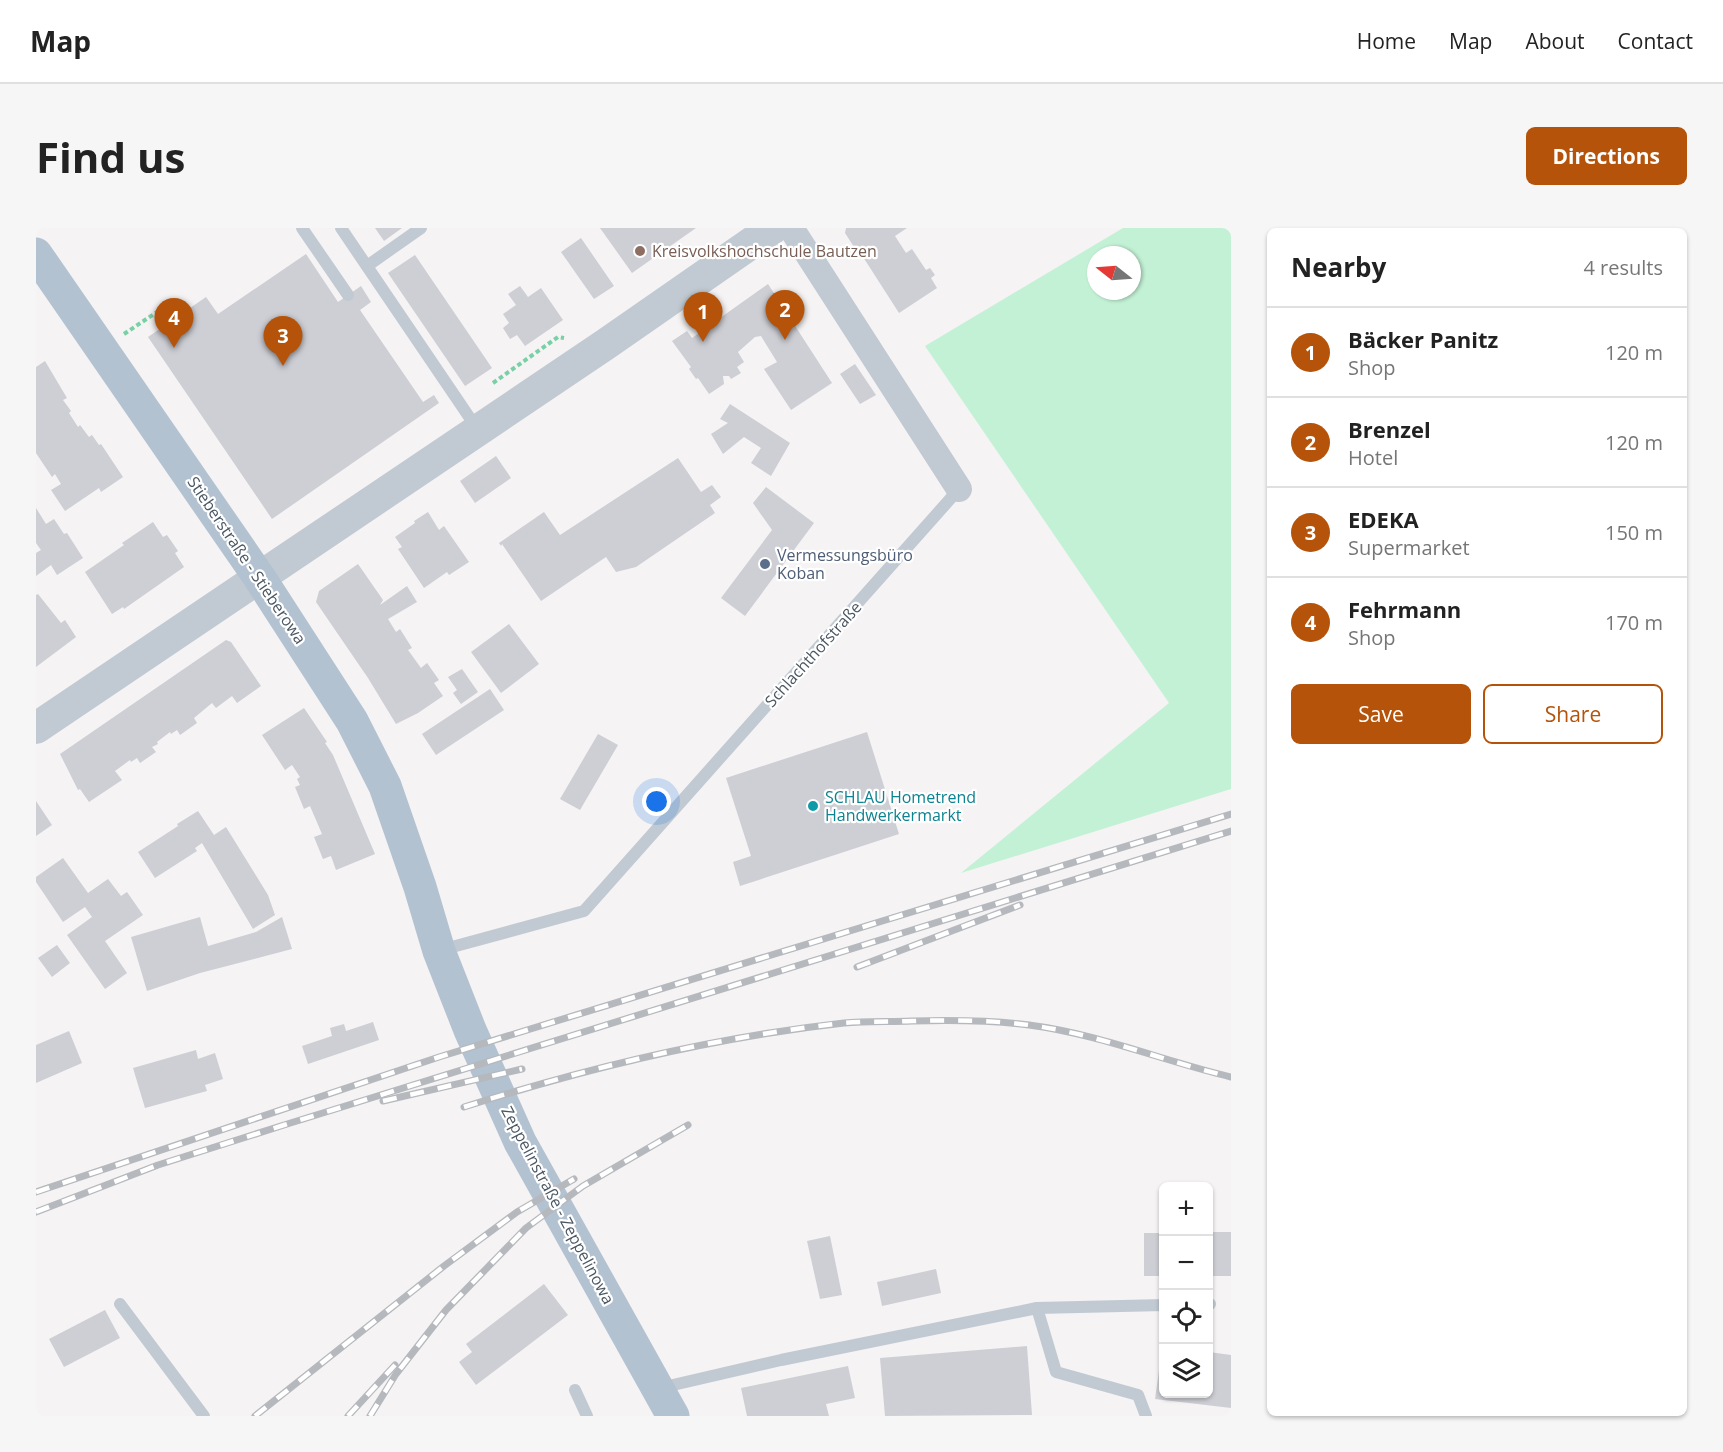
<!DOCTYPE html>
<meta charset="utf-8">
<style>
:root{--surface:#fff;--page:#f6f6f6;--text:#222;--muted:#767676;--line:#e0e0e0;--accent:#b45309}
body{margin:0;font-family:"Open Sans",sans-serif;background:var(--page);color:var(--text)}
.controls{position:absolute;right:18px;bottom:18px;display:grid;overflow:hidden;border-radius:9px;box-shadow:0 2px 4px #0004}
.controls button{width:54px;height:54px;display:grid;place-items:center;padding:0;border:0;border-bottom:2px solid var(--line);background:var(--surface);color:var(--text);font:30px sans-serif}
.compass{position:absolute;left:1051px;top:18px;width:54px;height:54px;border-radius:50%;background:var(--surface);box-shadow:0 2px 4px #0004;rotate:287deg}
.you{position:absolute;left:621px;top:574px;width:21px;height:21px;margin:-15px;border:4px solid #fff;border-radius:50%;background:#1a73e8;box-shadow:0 0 0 9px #1a73e833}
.badge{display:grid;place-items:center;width:39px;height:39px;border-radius:50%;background:var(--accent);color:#fff;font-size:20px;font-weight:700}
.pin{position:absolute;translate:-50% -50px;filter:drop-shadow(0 2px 3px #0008)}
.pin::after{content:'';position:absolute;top:32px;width:21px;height:18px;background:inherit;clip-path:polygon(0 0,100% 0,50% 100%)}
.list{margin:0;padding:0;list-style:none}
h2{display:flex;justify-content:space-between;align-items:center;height:78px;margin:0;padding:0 24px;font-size:26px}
h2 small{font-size:20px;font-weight:400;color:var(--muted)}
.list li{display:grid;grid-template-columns:39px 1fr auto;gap:18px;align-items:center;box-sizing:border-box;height:90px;padding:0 24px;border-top:2px solid var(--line)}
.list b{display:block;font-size:22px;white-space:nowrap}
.list p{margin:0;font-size:20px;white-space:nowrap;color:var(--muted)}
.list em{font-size:20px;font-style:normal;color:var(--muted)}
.actions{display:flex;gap:12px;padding:18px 24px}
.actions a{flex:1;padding:14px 0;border:2px solid var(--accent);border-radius:9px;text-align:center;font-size:21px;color:var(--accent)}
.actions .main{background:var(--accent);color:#fff}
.icon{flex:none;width:33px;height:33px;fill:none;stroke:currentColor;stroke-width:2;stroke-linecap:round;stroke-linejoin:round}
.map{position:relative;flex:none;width:1195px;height:1188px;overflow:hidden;border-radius:9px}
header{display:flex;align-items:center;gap:36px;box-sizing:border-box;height:84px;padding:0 30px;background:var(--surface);border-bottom:2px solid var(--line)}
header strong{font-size:28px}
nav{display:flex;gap:33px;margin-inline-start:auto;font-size:21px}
.intro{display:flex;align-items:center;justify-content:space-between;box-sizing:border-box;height:144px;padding:0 36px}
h1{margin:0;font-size:42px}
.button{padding:15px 27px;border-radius:9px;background:var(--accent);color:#fff;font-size:21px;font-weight:700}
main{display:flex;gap:36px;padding:0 36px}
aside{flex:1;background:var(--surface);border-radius:9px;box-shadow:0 2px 4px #0004}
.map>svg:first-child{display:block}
.green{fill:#c3f1d5;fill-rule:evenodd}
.building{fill:#cdcfd5}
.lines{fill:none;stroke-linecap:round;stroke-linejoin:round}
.path{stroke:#7ad0a6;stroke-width:4;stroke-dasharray:4.5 3;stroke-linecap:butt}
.service{stroke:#c1cad2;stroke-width:12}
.minor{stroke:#c1cad2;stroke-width:26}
.tertiary{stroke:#c1cad2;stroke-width:32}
.primary{stroke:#b3c2d1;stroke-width:33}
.rail-casing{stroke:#b5b8bd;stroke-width:7}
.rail{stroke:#fff;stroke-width:4.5;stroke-dasharray:14;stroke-linecap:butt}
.education-dot{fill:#8d6e63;stroke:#fff;stroke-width:2}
.service-dot{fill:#5c6f8a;stroke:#fff;stroke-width:2}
.culture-dot{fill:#0f9aa8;stroke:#fff;stroke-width:2}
.labels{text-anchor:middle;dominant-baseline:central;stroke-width:4.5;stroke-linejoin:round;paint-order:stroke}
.education-label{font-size:16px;fill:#785e54;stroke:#fff;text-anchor:start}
.service-label{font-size:16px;fill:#4e5e75;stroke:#fff;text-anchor:start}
.street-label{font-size:16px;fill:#4a5661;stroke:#fff}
.culture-label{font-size:16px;fill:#0d838f;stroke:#fff;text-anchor:start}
</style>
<header>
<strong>Map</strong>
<nav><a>Home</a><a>Map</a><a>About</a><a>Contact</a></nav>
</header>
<div class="intro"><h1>Find us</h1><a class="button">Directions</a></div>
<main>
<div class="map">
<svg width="1195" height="1188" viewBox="0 0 1195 1188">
<rect width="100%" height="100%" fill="#f5f3f3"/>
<path class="green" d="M1087 0H1195V561L925 645 1133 475 889 118ZM1060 27H1096V63H1060Z"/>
<g class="building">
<polygon points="339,0 366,0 348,13"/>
<polygon points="564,0 660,0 596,45"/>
<polygon points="810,0 871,0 859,8 870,25 876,21 890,42 894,40 899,47 895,50 901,60 863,85 820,18 818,19 809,5"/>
<polygon points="545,10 578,58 558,71 525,24"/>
<polygon points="270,26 302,74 325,58 335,74 324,82 387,174 398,167 403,175 236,291 112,109 170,69 182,86"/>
<polygon points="379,27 456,140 429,158 352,45"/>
<polygon points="732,56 796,155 755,182 728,141 741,134 725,108 719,109 702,124 708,134 701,139 705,145 695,151 693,148 687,148 688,156 673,166 662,150 660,151 653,141 655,139 636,113 651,103 656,110"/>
<polygon points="484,58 492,69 505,60 527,92 489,118 481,107 474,111 467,100 473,95 467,86 480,77 472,66"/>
<polygon points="9,133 31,170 27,172 35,183 33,185 42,199 44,197 53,209 56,207 63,217 65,216 87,249 65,264 63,260 29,283 15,262 25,256 19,246 16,249 0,225 0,139"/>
<polygon points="819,136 840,167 824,176 804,146"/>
<polygon points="694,176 754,215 735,248 715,235 725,220 708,209 687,226 675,206 692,195 684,191"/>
<polygon points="460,228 475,250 439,275 424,253"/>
<polygon points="642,230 665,264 676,257 685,269 674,277 679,285 600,339 580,344 570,329 505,373 466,316 465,318 463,315 508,284 524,307"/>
<polygon points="730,259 778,295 709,388 685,370 736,302 717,275"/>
<polygon points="0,280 10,296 18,291 28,306 31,305 47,330 21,347 15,337 0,348 0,325 5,322 0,315"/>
<polygon points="392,284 403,302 408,298 433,334 413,347 411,344 388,360 362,321 366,319 359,309 379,295 378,293"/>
<polygon points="117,294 127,309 131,307 142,323 139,325 148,339 88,381 87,379 76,386 49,344 88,317 86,315"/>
<polygon points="322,336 347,372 344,377 371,358 381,374 352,391 360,404 364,401 376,420 372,422 385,440 391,435 403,452 398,455 407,468 382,485 360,496 332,450 280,374 283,363"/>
<polygon points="2,366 25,395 29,392 40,409 0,439 0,367"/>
<polygon points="473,396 503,436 465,465 435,424"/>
<polygon points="190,412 195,414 225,458 201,475 196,468 180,480 176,475 158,490 161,495 144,507 141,502 135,506 134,504 121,514 122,516 116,519 120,524 104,535 101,530 95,534 94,532 79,543 86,552 53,574 44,561 42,562 24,526"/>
<polygon points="426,441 442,464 425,476 417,465 421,462 412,449"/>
<polygon points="454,461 468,482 400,527 386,506"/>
<polygon points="268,480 291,514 289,515 297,527 339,626 300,642 295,628 287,631 278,609 286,606 274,578 268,581 259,559 264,557 261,551 264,549 256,537 249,542 226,507"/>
<polygon points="831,504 863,606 704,658 697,634 715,628 690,550"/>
<polygon points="562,506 582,517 544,582 524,571"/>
<polygon points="0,573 16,597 0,608"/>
<polygon points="162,583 178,607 190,599 232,667 239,687 217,701 166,615 159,620 161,623 119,650 102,624 142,598 141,596"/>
<polygon points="27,630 52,665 72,651 85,668 91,664 107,687 69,713 91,745 69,761 31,707 56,689 49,679 27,694 0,654 0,649"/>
<polygon points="164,689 172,718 220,704 246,689 256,721 164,745 111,763 95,709"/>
<polygon points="21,717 34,735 16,749 2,730"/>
<polygon points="337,794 343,812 272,836 266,818 296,808 294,800 308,796 310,803"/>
<polygon points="33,803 46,835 0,855 0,817"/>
<polygon points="160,822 162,831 179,825 187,851 169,857 171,863 109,880 97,840"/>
<rect x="1173" y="1004" width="22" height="44"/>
<rect x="1108" y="1005" width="20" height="43"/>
<polygon points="794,1008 806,1067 784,1071 771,1013"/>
<polygon points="900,1041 905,1065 846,1078 841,1054"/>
<polygon points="508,1056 532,1087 440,1157 423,1134 436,1124 430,1116"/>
<polygon points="69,1082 84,1110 28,1139 13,1111"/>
<polygon points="991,1118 996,1187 849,1188 844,1130"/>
<polygon points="1126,1121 1128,1166 1173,1166 1173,1124 1195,1127 1195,1180 1119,1171"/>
<polygon points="812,1138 819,1170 790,1176 793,1188 711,1188 705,1160"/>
</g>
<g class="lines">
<g class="path">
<polyline points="88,106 127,80"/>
<polyline points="457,155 522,109 528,110"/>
</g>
<g class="service">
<polyline points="266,0 312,67"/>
<polyline points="305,0 442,202"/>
<polyline points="331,38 385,0"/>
<polyline points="405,722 548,683 923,261"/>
<polyline points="84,1076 168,1188"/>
<polyline points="1172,1076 1174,1076"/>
<polyline points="1001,1080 1020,1144 1102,1167 1110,1188"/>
<polyline points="624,1160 745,1132 1001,1080 1128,1077"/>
<polyline points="539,1162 551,1188"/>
</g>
<polyline class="minor" points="755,0 923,261"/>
<polyline class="tertiary" points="0,500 570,116 737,0"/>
<polyline class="primary" points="0,26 223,349 316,493 349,558 384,659 403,723 434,802 484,914 637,1188"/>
<defs>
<g id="rail">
<polyline points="821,739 984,677"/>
<polyline points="347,873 486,841"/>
<path d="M428 879C551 840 679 809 808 795 830 793 853 794 876 793 915 792 955 792 993 797 1063 806 1127 833 1195 849"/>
<polyline points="0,964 403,829 1195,586"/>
<polyline points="0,984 122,937 248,897 1195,603"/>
<polyline points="219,1188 408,1038 481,984 538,951"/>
<polyline points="312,1188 359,1137"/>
<polyline points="334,1188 360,1146 410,1082 490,1000 547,958 652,897"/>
</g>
</defs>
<use href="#rail" class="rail-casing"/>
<use href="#rail" class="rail"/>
</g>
<circle class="education-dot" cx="604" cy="23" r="6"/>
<circle class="service-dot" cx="729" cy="336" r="6"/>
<circle class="culture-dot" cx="777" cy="578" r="6"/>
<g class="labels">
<g class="education-label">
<text x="616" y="23">Kreisvolkshochschule Bautzen</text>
</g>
<g class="service-label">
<text x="741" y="327">Vermessungsbüro<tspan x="741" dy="18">Koban</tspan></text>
</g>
<g class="street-label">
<text transform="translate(211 332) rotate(56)">Stieberstraße - Stieberowa</text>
<text transform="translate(777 426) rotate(-48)">Schlachthofstraße</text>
<text transform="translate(522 977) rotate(62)">Zeppelinstraße - Zeppelinowa</text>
</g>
<g class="culture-label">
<text x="789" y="569">SCHLAU Hometrend<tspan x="789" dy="18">Handwerkermarkt</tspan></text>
</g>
</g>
</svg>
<div class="controls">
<button>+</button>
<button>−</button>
<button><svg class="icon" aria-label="locate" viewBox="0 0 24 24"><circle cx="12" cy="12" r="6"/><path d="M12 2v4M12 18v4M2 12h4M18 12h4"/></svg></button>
<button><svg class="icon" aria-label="layers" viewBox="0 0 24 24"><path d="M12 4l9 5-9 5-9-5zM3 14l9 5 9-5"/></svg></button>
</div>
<svg class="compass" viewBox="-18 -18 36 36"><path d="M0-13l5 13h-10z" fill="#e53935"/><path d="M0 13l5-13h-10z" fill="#767676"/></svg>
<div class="you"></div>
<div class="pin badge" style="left:667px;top:114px">1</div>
<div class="pin badge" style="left:749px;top:112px">2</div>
<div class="pin badge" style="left:247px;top:138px">3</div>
<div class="pin badge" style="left:138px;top:120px">4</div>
</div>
<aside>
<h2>Nearby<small>4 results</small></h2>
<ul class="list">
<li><span class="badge">1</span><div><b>Bäcker Panitz</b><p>Shop</p></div><em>120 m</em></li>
<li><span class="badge">2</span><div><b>Brenzel</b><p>Hotel</p></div><em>120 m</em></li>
<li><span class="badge">3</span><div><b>EDEKA</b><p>Supermarket</p></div><em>150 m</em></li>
<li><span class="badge">4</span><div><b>Fehrmann</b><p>Shop</p></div><em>170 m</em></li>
</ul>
<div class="actions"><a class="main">Save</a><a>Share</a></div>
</aside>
</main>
